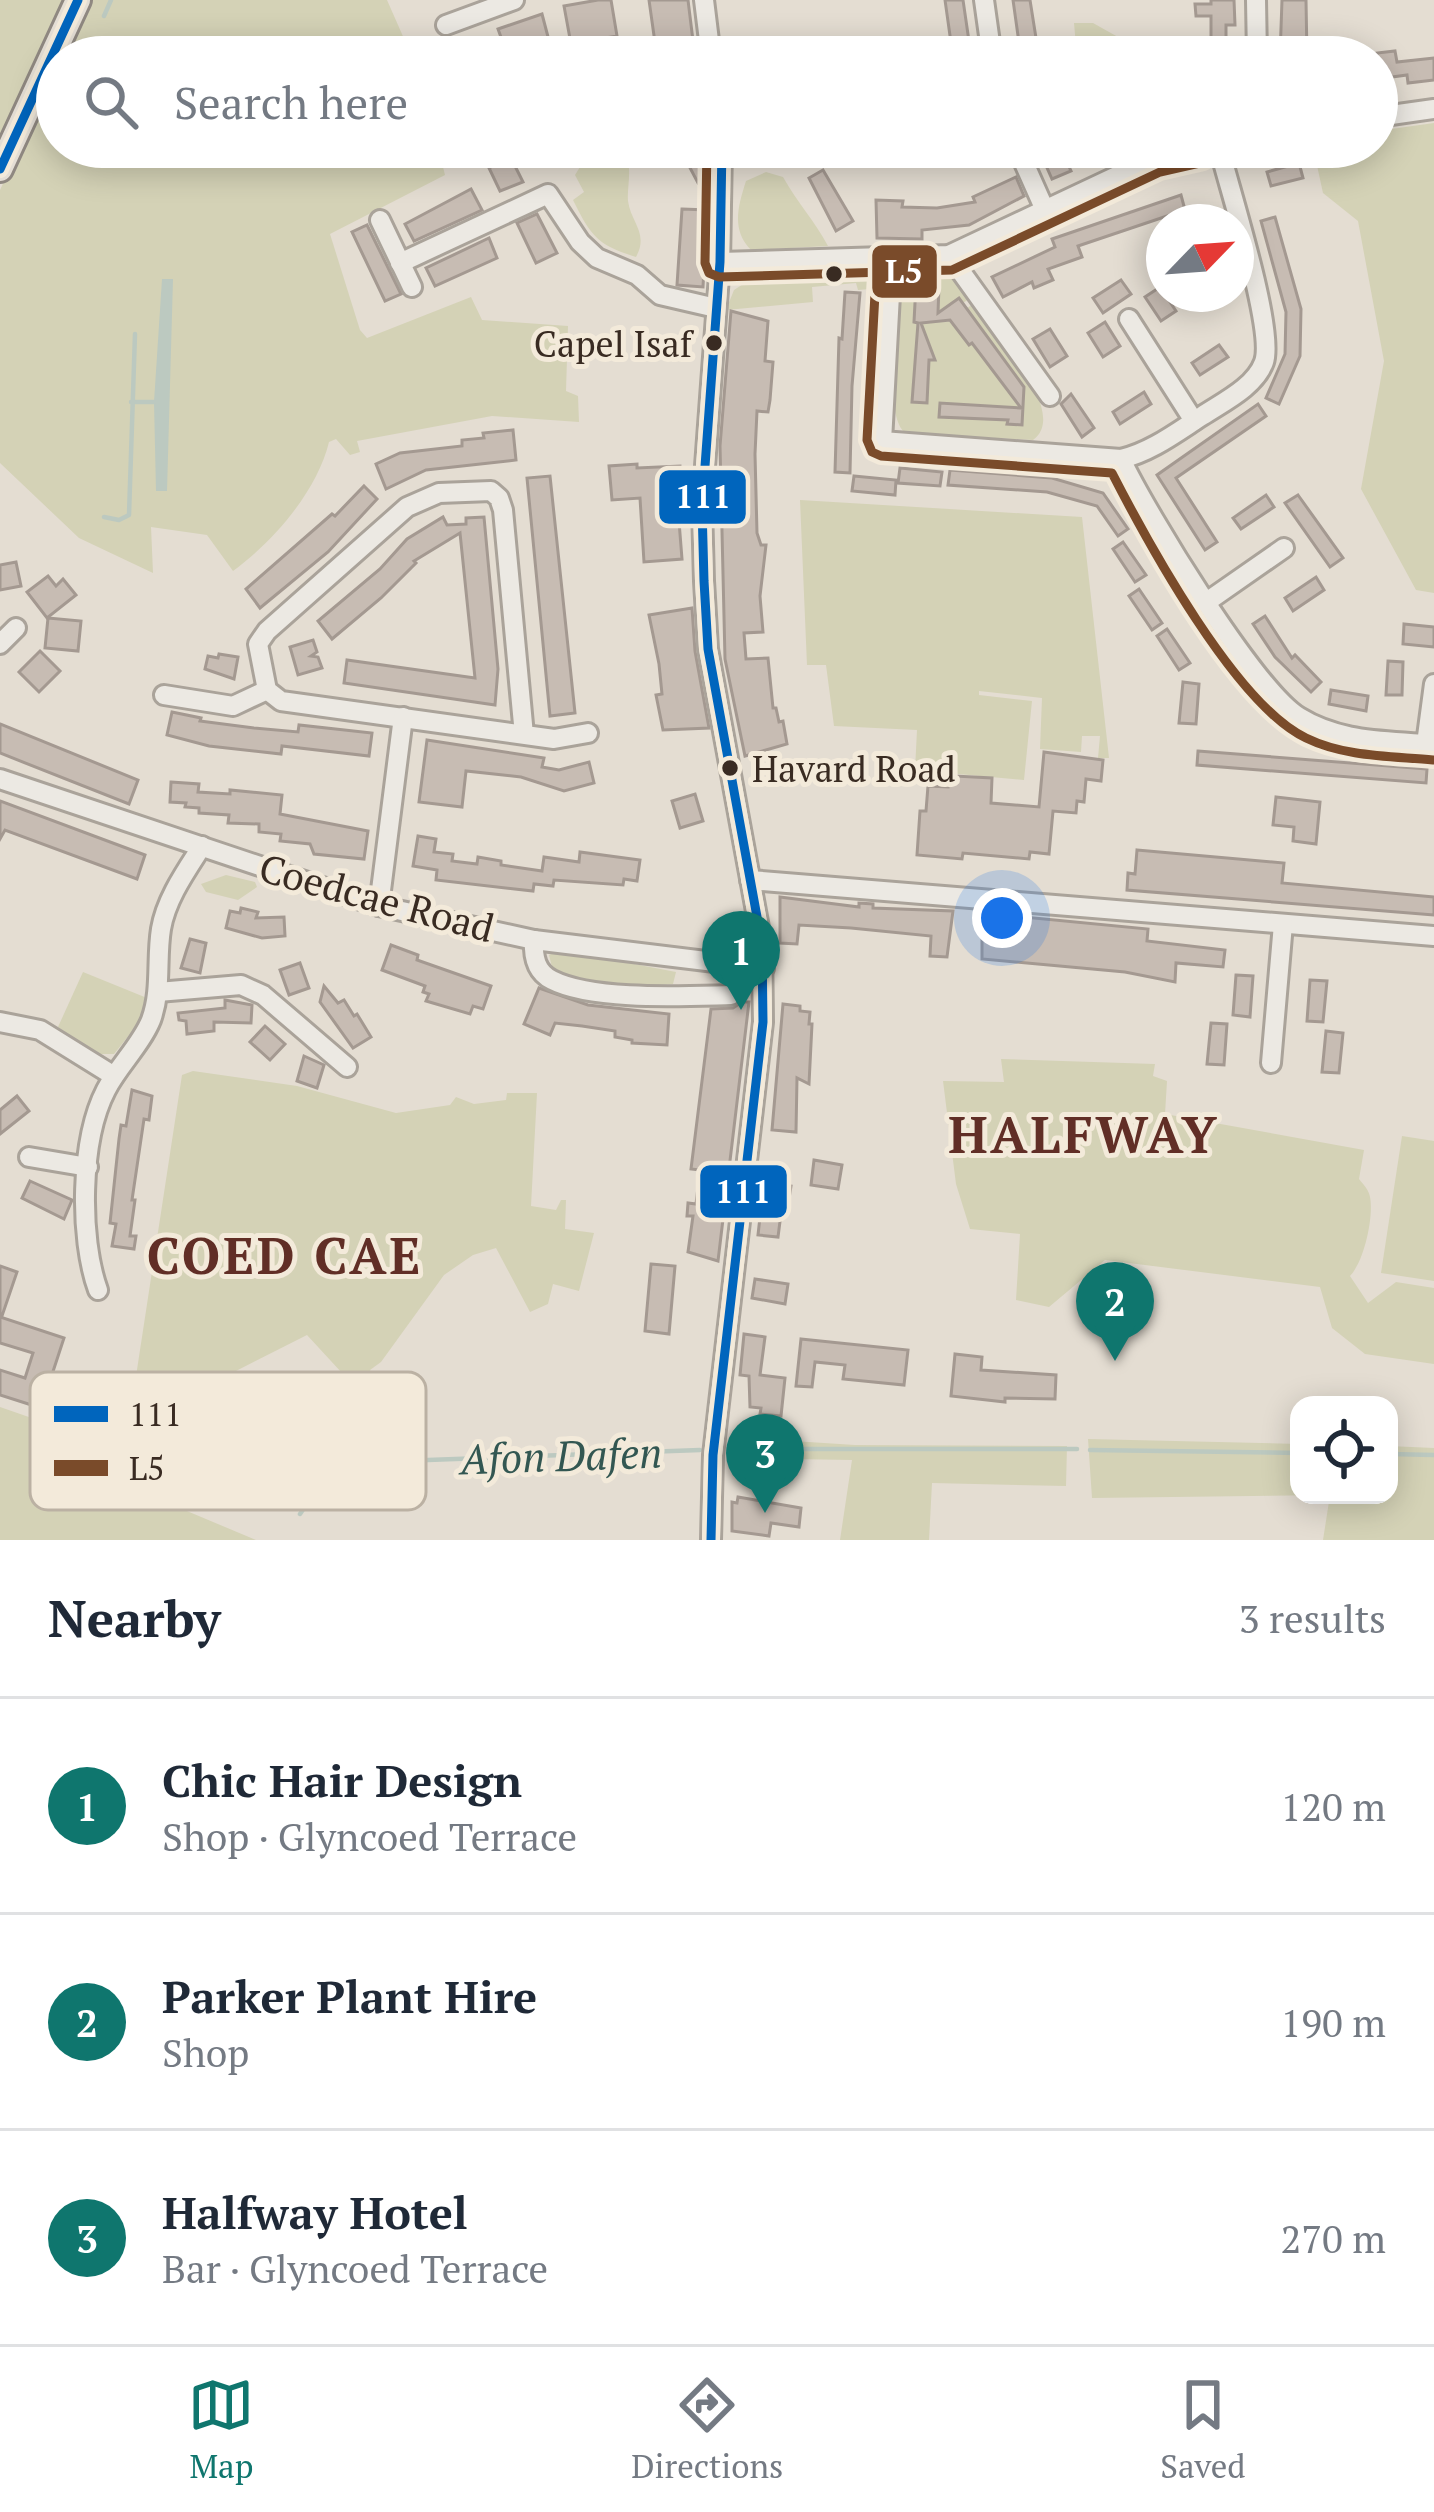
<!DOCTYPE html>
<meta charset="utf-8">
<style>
:root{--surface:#fff;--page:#f6f6f7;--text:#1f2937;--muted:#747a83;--line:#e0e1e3;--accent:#0f766e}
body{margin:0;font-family:"PT Serif",serif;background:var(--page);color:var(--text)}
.controls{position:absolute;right:36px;bottom:36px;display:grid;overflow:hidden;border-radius:24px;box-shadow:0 6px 30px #0003}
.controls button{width:108px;height:108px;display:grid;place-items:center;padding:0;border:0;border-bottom:3px solid var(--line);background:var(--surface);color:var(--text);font:60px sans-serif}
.compass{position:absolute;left:1146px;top:204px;width:108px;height:108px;border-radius:50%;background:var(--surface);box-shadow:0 6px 30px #0003;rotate:65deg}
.you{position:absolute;left:1002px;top:918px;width:42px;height:42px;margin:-30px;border:9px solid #fff;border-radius:50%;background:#1a73e8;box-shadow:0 0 0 18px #1a73e833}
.badge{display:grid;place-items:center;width:78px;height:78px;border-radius:50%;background:var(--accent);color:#fff;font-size:39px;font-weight:700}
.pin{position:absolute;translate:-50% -99px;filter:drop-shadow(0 3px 6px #0008)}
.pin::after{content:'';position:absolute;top:63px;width:42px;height:36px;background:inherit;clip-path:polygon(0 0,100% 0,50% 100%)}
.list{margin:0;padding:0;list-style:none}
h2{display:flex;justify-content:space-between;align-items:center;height:156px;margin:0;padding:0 48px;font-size:51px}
h2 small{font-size:39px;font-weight:400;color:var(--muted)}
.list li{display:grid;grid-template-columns:78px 1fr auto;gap:36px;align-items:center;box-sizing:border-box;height:216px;padding:0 48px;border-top:3px solid var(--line)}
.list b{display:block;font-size:45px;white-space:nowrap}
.list p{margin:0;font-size:39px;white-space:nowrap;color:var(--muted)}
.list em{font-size:39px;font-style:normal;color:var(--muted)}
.icon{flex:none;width:66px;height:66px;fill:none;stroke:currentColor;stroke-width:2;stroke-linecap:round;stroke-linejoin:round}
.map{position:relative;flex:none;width:1434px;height:1540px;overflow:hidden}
.search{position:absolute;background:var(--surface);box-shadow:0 6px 30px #0003;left:36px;right:36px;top:36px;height:132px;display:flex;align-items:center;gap:30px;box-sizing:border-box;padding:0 42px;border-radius:66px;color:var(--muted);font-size:45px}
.sheet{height:804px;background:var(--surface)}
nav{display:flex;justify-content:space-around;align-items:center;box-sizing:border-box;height:168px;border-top:3px solid var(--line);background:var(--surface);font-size:33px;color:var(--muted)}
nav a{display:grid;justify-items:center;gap:6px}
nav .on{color:var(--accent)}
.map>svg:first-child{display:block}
.green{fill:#d4d2b6}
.water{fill:#bcc9c0}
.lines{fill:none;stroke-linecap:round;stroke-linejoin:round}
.stream{stroke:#bcc9c0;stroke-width:4.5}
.building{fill:#c7bcb3;stroke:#a49991;stroke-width:3}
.minor-casing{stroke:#aaa39a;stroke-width:24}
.major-casing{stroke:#8f8881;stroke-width:30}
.minor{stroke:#ece9e3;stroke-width:18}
.major{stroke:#e4ded5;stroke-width:24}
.bus-1-casing{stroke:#f3eada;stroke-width:18}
.bus-2-casing{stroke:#f3eada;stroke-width:18}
.bus-1{stroke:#0065bd;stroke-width:9}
.bus-2{stroke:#7a4b2a;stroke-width:9}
.bus-dot{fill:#392b22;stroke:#f3eada;stroke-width:4.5}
.labels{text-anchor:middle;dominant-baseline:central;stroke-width:10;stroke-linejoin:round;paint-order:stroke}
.bus-label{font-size:36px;fill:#392b22;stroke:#f3eada;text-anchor:end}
.street-label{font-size:39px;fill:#392b22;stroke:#f3eada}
.water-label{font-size:42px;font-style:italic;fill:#335752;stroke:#f3eada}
.district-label{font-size:51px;font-weight:bold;letter-spacing:3px;fill:#612e26;stroke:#f3eada}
.key{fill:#f3eada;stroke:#bbb1a3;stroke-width:3}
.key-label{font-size:33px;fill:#392b22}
.line-badge{stroke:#f3eada;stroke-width:4.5}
.badge-label{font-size:33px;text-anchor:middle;font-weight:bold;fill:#fff}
</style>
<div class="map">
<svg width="1434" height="1540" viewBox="0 0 1434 1540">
<rect width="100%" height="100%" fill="#e4ddd2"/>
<g class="green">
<polygon points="0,0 65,0 0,137"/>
<polygon points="91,0 387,0 409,50 414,50 416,57 63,57"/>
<polygon points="1074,23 1093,23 1118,37 1148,36 1113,57 1077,57"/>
<path d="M57 68V147H438L445 175 330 234 360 330 367 338 471 297 482 320 568 326 566 391 578 396 579 422 492 416 357 441 360 452 350 455 336 439 329 442C317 491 274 541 233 571L207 535 151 527 153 573 79 538 0 463V190Z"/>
<polygon points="1434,123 1434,593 1416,590 1361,489 1384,361 1358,221 1323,193 1313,147 1377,147 1377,131"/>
<path d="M599 147H609L628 161C631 175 627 189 628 201 631 223 649 233 636 257 597 245 591 236 573 200L584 192 575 175 580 167 577 160 585 153 592 159Z"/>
<path d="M766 172 783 177C797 202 814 220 828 246L751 250C731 230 738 206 746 181Z"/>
<path d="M933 267 951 274 969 299 963 303 959 298 949 305 957 315 973 304C992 329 1071 413 1033 440L905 433C882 412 898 321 901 286L912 271Z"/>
<polygon points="869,269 882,288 858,290 856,283 812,287 813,302 726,310 734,290 754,277"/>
<polygon points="800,500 1082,517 1109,758 1098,758 1100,736 1082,736 1081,752 1040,749 1042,698 979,691 979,695 1032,701 1024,780 915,770 917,730 834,726 826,665 807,665"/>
<polygon points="226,875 255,882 257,887 238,900 206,892 201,884"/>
<path d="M561 950 676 972 673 984C634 988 586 988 552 967L549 955Z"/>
<polygon points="83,972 147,998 146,1014 114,1054 97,1054 58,1027"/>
<path d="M1001 1059 1155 1064 1153 1076 1167 1081 1165 1114 1364 1150 1359 1179C1363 1184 1369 1190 1370 1197 1374 1217 1364 1262 1350 1276L1368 1303 1396 1282 1434 1288V1364L1365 1354 1332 1328 1320 1287 1105 1260 1049 1307 1016 1300 1020 1234 970 1229 956 1184 943 1081 1004 1082Z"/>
<polygon points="193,1071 297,1086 396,1113 450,1105 456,1097 474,1104 506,1100 507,1093 537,1093 531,1206 556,1210 561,1200 566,1200 565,1229 594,1233 579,1291 553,1284 548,1304 530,1312 496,1248 473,1255 444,1275 381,1362 370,1370 390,1424 310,1454 328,1423 347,1418 342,1373 307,1335 234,1372 230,1417 234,1426 230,1429 238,1444 175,1490 122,1468 182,1075"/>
<polygon points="1402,1136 1434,1141 1434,1281 1381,1273"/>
<polygon points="0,1407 49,1424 44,1451 256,1540 0,1540"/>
<polygon points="730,1437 855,1445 1067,1446 1066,1486 932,1483 929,1540 840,1540 852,1460 728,1458"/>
<polygon points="1088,1439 1299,1444 1299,1495 1389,1495 1389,1446 1434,1448 1434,1540 1323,1540 1330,1495 1092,1498"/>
</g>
<polygon class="water" points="162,279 173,279 167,491 156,491 154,402"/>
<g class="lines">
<g class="stream">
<polyline points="104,16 111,0"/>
<polyline points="131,402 154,402"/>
<polyline points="104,517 119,520 129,515 135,334"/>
<polyline points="728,1449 1077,1449"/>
<polyline points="1090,1450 1299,1453"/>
<polyline points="1389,1454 1434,1455"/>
<polyline points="300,1514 323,1480 346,1463 700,1450"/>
</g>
</g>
<g class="building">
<polygon points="598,0 611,0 617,36 571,44 564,6"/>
<polygon points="649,0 688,0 695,57 657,57"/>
<polygon points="945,0 963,0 971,55 967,57 953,57"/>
<polygon points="1013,0 1030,0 1039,57 1021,57"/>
<polygon points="1211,0 1234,0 1235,25 1226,25 1226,57 1205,57 1205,42 1211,42 1211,16 1196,16 1195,4 1211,4"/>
<polygon points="1282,0 1306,0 1307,57 1280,57"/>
<polygon points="542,14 552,52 534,55 531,42 490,57 453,57 453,53 502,40 498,29"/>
<polygon points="1395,51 1397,62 1434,58 1434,80 1408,83 1407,75 1377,79 1377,53"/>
<polygon points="679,147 706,147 708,177 698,183"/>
<polygon points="1050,147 1060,147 1071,171 1052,179 1040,152"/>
<polygon points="511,158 523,182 500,191 489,168"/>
<polygon points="1299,163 1303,178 1271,186 1267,172"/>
<polygon points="823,170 853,221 836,231 809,178"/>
<polygon points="1016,177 1024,196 969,225 922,230 922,239 877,238 876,200 903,201 902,207 937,208 975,202 973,197"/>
<polygon points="471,189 482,210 414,241 405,224"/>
<polygon points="1181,195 1185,210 1078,246 1082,257 1048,269 1053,280 1034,288 1032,282 1003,297 992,277 1055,247 1052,239"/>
<polygon points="682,209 707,210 703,287 677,285"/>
<polygon points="537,214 557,253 536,263 517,223"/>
<polygon points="1275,217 1301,309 1300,356 1279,404 1266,398 1285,354 1286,312 1261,221"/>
<polygon points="367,225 401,294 385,301 352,232"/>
<polygon points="489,238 497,258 435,286 426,268"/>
<polygon points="1121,280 1131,294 1103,313 1093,298"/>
<polygon points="916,284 939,286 938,313 959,298 1024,387 1022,425 1007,424 1008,420 939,417 940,403 1021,408 972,343 969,345 950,320 921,323 935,360 929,360 927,403 912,402 918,323 914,322"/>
<polygon points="1160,287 1176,311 1161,321 1145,297"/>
<polygon points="845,292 860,293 852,386 850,473 835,472 839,338 842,339"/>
<polygon points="731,311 768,321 765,361 773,362 770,400 768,412 757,411 755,454 757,533 761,545 766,545 760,596 763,632 744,633 746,659 768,658 773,708 776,708 779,722 783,721 787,744 745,756 725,659 720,446"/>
<polygon points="1105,322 1120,346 1103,357 1088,333"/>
<polygon points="1050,329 1067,356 1050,367 1033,339"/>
<polygon points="1219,345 1228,357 1200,375 1192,363"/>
<polygon points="1144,392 1151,404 1120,424 1113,412"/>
<polygon points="1071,394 1094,428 1082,437 1061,404"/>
<polygon points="1258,404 1266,416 1176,478 1217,542 1205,550 1157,475"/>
<polygon points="513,430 516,460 426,470 386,489 376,464 400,453 462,446 462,440 484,438 483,433"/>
<polygon points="637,464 637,468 680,466 682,496 677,496 682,559 644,562 640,498 612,500 609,466"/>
<polygon points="900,468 942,472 940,486 898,483"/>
<polygon points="950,470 1052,478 1103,493 1128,529 1118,536 1097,506 1047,492 948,485"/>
<polygon points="550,476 575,713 550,716 527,478"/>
<polygon points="854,476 896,480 895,495 852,491"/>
<polygon points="364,486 377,499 328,552 260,608 246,589 332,514 335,516"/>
<polygon points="1266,495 1274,507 1241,529 1233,518"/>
<polygon points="1298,495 1343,558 1330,567 1285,503"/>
<polygon points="443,517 447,525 466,524 466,518 484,517 498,669 495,705 344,683 347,660 475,678 460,533 414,561 416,563 381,598 332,639 318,621 380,569 407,539"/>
<polygon points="1123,542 1146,575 1135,582 1113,549"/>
<polygon points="16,562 21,586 0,590 0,565"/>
<polygon points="48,576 56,586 63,579 76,595 47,618 27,592"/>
<polygon points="1316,577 1324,590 1293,611 1285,598"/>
<polygon points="1139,589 1162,623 1152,630 1129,596"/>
<polygon points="692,608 695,651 709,728 663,730 656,695 662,694 659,664 649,615"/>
<polygon points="1265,616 1292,658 1295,655 1321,682 1311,692 1275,657 1253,624"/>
<polygon points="48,618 81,621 78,651 45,648"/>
<polygon points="1404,624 1434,627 1434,647 1403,644"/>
<polygon points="1167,629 1190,663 1179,670 1157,636"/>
<polygon points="313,640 317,652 311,656 318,657 322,668 298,675 290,647"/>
<polygon points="40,651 60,671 39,692 19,672"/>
<polygon points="219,654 238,657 234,679 205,669 208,656 218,658"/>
<polygon points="1388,661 1403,662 1402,695 1386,695"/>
<polygon points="1183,682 1199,684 1196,724 1179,723"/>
<polygon points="1331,690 1368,696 1366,711 1329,704"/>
<polygon points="172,712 201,718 200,721 254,728 298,732 299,725 372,733 369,756 282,746 281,754 209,746 167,735"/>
<polygon points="0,724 138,780 129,804 0,753"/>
<polygon points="427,740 544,758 542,767 559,770 589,762 594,783 564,791 521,777 466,771 462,807 419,802"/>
<polygon points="1198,751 1427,769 1426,783 1197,765"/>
<polygon points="1044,752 1103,760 1101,781 1086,779 1084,802 1077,801 1076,813 1053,811 1049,854 1030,852 1029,859 963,853 962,859 917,855 920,811 926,811 928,786 948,787 948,781 955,782 955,776 992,778 991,803 1039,807"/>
<polygon points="171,782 199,784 198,792 230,794 230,790 282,795 280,814 368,831 364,859 314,854 310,844 280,841 281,834 259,832 259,824 228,823 229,815 199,813 199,808 185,807 186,803 170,802"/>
<polygon points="695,794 703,821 680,828 672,801"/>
<polygon points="1276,797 1320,802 1316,844 1293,841 1294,827 1273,825"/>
<polygon points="0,801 145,855 137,879 5,830 0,839"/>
<polygon points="418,836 436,839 434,852 453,854 452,861 477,864 478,857 501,861 501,865 542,871 544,857 579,862 580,852 640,860 637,881 624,879 623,885 554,880 553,886 534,884 533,891 436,880 437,870 413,866"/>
<polygon points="1137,850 1284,863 1282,883 1434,897 1434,915 1127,890 1128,873 1135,874"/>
<polygon points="780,897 859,907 859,903 873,904 873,908 953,911 947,957 930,956 931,936 851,928 799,925 797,944 780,943"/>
<polygon points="241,908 258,912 256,918 284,917 285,936 262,938 226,928 230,911 240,913"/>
<polygon points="982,913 1148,929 1147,941 1225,950 1223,967 1176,963 1175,982 1125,972 982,959"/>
<polygon points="190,939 206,943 200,973 181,968"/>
<polygon points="391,945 418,955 417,960 491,986 483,1009 473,1006 470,1014 426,1001 429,994 423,992 425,986 382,970"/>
<polygon points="300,963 309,988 289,995 280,970"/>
<polygon points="1236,975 1253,976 1250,1017 1233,1015"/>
<polygon points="1310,980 1327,981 1323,1022 1307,1021"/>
<polygon points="324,986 338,1003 344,1000 354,1016 357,1014 371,1037 353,1048 320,1002"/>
<polygon points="539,988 588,1005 669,1014 667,1045 632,1043 632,1040 615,1037 615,1031 582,1026 555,1023 550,1035 524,1024"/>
<polygon points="225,1000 252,1005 251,1023 214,1022 214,1031 187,1034 186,1021 179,1020 178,1013 225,1008"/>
<polygon points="742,1002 749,1002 718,1261 688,1252 693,1216 687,1216 688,1203 696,1204 700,1170 691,1169 711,1009 733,1008"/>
<polygon points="783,1004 800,1006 800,1011 810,1012 809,1024 812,1024 809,1084 797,1078 796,1132 772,1130"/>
<polygon points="1211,1023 1227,1024 1224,1065 1207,1064"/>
<polygon points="265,1026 285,1044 270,1060 250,1042"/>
<polygon points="1326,1031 1343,1033 1339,1073 1322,1072"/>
<polygon points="304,1056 324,1065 317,1088 297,1081"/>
<polygon points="132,1090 152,1096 149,1120 144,1119 132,1200 135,1200 130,1236 136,1236 134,1249 112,1246 116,1224 110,1223 119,1139 121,1125 126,1126"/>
<polygon points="17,1096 29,1111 0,1134 0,1110"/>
<polygon points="814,1160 842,1165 838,1189 811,1185"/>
<polygon points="30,1181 72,1200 64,1219 22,1198"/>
<polygon points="764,1182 791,1186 789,1199 783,1198 778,1237 758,1235"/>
<polygon points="651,1264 675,1266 669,1334 645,1331"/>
<polygon points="0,1266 17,1272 2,1316 0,1315"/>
<polygon points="755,1279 788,1284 785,1304 752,1298"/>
<polygon points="0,1317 64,1338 41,1408 0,1395 0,1370 25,1378 33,1353 0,1343"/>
<polygon points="744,1334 765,1337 760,1375 785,1378 781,1416 760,1414 761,1408 750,1407 749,1376 740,1375"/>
<polygon points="801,1339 908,1350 904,1385 843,1379 845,1365 815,1362 812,1387 796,1386"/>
<polygon points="955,1354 982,1357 981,1370 1056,1375 1055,1399 1005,1398 1005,1402 951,1396"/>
<polygon points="738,1497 801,1508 799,1527 771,1523 769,1536 732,1531 732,1502 737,1503"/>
</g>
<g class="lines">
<defs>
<g id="minor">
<polyline points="704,0 711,57"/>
<polyline points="984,0 992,57"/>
<polyline points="1256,0 1257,57"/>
<polyline points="446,25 514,0"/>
<polyline points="1377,117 1434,109"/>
<polyline points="1017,147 1045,210"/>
<polyline points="380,220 412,287"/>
<polyline points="949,255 1050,396"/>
<path d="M892 258 882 441 1121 459C1146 512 1254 689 1299 717 1341 743 1387 740 1434 745"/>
<polyline points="720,262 949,255 1155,158 1200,147"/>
<polyline points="400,263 548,194 580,242 597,258 637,275 660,295 716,308"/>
<polyline points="1129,319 1194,421"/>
<path d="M1121 459C1151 452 1177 432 1202 416 1223 402 1255 387 1264 362 1275 330 1229 188 1219 147"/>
<polyline points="1208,601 1284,548"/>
<polyline points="0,644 16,628"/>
<polyline points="164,695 233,706 267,690"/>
<polyline points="524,735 503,510 499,498 491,491 439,493 407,507 267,631 258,644 267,690 281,701 554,739 588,733"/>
<polyline points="1426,744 1434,684"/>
<polyline points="0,779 379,906 534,940 764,968"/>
<polyline points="750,880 1434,936"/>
<polyline points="379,906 403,717"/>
<path d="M534 940C533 957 536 972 552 980 593 1001 685 996 731 995"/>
<polyline points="158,992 241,985 263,995 347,1067"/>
<polyline points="0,1022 40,1030 114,1076"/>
<polyline points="1271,1063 1283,924"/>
<polyline points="29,1157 88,1167"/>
<path d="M98 1290C79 1238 80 1140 106 1090 118 1066 141 1045 151 1020 162 990 156 960 161 929 166 899 186 871 202 846"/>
<polyline points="711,1540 713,1455 763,1022 762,944 708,649 704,581 702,507 720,262 722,147"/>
</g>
<polyline id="major" points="0,169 78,0"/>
</defs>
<use href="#minor" class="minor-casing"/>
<use href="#major" class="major-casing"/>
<use href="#minor" class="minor"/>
<use href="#major" class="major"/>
<defs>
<g id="bus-1">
<polyline points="0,169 78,0"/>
<polyline points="711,1540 713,1455 763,1022 762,944 708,649 704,581 702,507 720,262 722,147"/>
</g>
<g id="bus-2">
<polyline points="707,147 705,263 709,273 719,277 952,270 1160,172 1204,162"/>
<path d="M877 257 867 440 872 452 881 456 1112 473C1148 543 1236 705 1306 738 1345 757 1390 756 1433 760"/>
</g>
</defs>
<use href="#bus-1" class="bus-1-casing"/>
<use href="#bus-2" class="bus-2-casing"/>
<use href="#bus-1" class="bus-1"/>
<use href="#bus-2" class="bus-2"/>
</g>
<g class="bus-dot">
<circle cx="834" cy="274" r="10"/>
<circle cx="714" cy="343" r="10"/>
<circle cx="730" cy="768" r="10"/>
</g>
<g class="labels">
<g class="bus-label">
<text x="692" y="343">Capel Isaf</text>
<text x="752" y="768" text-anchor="start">Havard Road</text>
</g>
<g class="street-label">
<text transform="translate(377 897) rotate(15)">Coedcae Road</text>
</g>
<g class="water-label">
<text transform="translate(561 1455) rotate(-2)">Afon Dafen</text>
</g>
<g class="district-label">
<text x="1084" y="1134">HALFWAY</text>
<text x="285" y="1255">COED CAE</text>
</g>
</g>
<rect x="30" y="1372" width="396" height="138" rx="18" class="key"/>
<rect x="54" y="1406" width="54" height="16" fill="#0065bd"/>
<rect x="54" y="1460" width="54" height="16" fill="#7a4b2a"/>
<g class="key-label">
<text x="129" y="1426">111</text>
<text x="129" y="1480">L5</text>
</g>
<g class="line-badge">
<rect x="870" y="243" width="69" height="57" rx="12" fill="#7a4b2a"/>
<rect x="657" y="468" width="91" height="58" rx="12" fill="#0065bd"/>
<rect x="698" y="1163" width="91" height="57" rx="12" fill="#0065bd"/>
</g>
<g class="badge-label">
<text x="904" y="283">L5</text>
<text x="703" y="508">111</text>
<text x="743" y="1203">111</text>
</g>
</svg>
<div class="controls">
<button><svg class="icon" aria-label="locate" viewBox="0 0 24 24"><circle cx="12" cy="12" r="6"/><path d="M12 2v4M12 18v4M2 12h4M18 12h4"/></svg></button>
</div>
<svg class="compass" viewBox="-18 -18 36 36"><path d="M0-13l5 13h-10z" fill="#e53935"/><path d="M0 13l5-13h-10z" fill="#747a83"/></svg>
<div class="you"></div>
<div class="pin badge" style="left:741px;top:1010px">1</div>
<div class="pin badge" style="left:1115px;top:1361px">2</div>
<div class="pin badge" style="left:765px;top:1513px">3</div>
<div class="search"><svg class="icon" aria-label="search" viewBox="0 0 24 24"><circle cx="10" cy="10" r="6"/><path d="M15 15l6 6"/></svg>Search here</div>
</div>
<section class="sheet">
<h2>Nearby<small>3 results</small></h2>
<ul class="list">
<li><span class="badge">1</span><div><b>Chic Hair Design</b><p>Shop · Glyncoed Terrace</p></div><em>120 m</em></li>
<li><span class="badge">2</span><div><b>Parker Plant Hire</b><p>Shop</p></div><em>190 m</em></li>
<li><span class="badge">3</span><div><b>Halfway Hotel</b><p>Bar · Glyncoed Terrace</p></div><em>270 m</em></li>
</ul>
</section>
<nav>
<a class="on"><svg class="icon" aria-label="map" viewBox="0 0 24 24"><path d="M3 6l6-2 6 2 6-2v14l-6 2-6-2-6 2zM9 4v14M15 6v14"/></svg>Map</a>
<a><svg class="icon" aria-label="directions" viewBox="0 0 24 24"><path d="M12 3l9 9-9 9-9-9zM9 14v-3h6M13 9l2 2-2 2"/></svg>Directions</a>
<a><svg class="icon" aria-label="saved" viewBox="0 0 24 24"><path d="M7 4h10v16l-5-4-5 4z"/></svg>Saved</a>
</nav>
